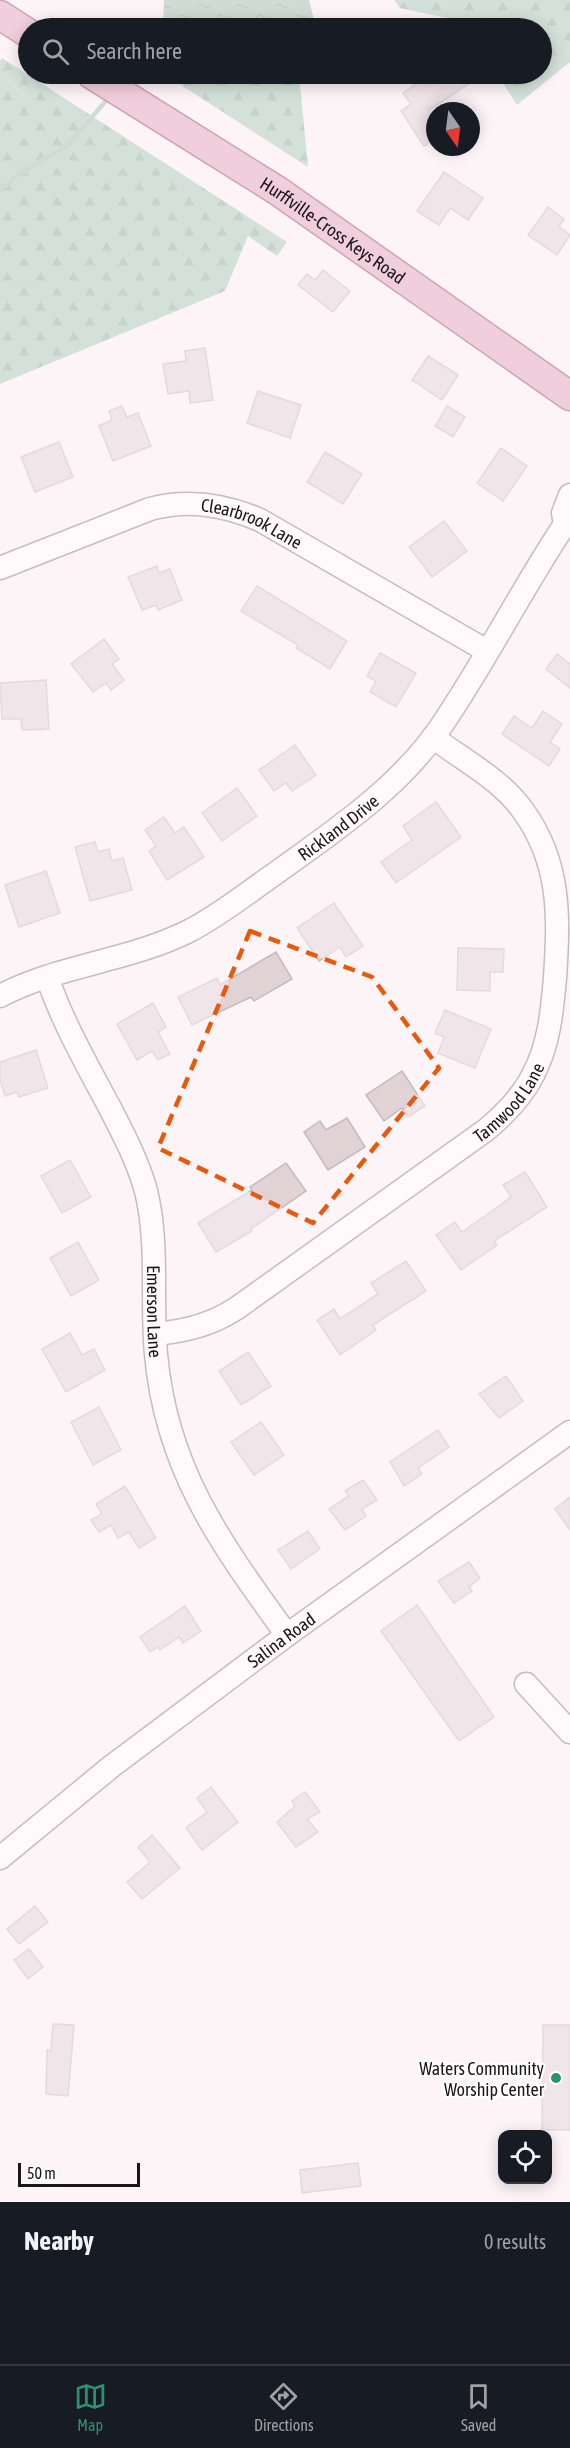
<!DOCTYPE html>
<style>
:root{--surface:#171b24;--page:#242831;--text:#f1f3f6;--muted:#9ea1a6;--line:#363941;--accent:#2c916d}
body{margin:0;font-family:"Asap Condensed",sans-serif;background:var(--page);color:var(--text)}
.controls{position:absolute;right:18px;bottom:18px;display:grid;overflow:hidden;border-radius:12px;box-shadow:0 3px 15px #0003}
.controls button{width:54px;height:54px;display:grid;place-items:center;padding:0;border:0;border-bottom:2px solid var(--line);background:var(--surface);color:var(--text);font:30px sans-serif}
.compass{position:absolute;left:426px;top:102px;width:54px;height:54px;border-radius:50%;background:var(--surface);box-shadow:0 3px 15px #0003;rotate:166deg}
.scale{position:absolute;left:18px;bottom:15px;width:122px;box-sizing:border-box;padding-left:6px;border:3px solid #1a1517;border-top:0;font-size:16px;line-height:21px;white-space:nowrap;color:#1a1517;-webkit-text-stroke:4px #fff;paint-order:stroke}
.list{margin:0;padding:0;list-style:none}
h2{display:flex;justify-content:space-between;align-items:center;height:78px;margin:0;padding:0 24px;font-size:26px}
h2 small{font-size:20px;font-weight:400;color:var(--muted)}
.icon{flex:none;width:33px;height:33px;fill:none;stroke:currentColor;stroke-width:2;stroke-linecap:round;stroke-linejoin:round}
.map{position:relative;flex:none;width:570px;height:2202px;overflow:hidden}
.search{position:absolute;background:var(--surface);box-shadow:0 3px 15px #0003;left:18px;right:18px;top:18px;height:66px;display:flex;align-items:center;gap:15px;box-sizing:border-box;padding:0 21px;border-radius:33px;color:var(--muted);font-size:22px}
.sheet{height:162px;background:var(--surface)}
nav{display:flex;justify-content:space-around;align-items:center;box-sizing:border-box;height:84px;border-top:2px solid var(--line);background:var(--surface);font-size:16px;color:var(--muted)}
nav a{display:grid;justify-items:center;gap:3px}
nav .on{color:var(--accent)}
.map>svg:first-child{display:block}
.forest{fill:url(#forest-firs)}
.water{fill:url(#water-ripples)}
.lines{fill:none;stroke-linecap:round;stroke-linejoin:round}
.stream{stroke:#97bcab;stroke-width:4.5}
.building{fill:#e0d2d5;stroke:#c7b9bd;stroke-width:1.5}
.minor-casing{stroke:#86797d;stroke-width:25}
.major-casing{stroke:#904661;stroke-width:31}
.minor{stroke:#fff;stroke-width:22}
.major{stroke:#e3a0b8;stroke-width:28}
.marked{fill:none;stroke:#e8590c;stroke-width:4.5;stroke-dasharray:12 8;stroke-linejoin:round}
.poi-dot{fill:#2c916d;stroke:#fff;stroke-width:2}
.labels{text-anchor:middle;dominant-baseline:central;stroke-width:4.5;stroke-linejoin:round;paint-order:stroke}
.street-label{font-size:18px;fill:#1a1517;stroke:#fff}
.poi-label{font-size:18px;fill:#1a1517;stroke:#fff;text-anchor:end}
</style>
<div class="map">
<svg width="570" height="2202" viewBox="0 0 570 2202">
<defs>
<pattern id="forest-firs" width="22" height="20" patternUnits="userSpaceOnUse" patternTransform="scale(1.5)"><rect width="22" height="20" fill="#a2c8b6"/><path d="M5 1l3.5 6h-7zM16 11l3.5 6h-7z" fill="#8bab9c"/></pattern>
<pattern id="water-ripples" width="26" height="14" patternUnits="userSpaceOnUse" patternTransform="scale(1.5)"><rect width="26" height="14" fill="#97bcab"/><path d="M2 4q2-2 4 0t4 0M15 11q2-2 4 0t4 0" fill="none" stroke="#82a192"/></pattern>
</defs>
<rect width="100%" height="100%" fill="#fdf4f7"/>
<g class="forest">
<polygon points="394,0 570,0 570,62 517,105 497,74 542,74 542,28 469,28 465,22 400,8"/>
<polygon points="2,58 287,242 277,256 248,236 225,291 0,384 0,61"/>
<polygon points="164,74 299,74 308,167"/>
</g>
<polygon class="water" points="164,0 309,0 316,28 163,28"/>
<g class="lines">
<g class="stream">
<polyline points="120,82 126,74"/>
<polyline points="0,191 16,176 68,145 110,96"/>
</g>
</g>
<g class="building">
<polygon points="444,74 484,74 429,110 435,120 435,139 424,146 401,111 411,104 403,93 422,80 426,86"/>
<polygon points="444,172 483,198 468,220 450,208 439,225 417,211"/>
<polygon points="548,207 564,219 559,227 570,235 557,255 528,235"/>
<polygon points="323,270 350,291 333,312 298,285 307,274 315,280"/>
<polygon points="205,348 213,400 190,403 189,391 168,394 163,364 186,361 185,351"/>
<polygon points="428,356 458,375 442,400 412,380"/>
<polygon points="258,391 301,405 290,438 247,423"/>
<polygon points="122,406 127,417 138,413 151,446 113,461 99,426 112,420 109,411"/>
<polygon points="447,406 465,417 453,437 435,426"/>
<polygon points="59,442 73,477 35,492 21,457"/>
<polygon points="501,448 527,466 503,501 477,483"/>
<polygon points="325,452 362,474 343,504 307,482"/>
<polygon points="444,521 467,551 432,577 409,547"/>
<polygon points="157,566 159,573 170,569 182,600 158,610 156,605 142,610 128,577"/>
<polygon points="257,586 347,641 330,669 296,648 298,645 241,611"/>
<polygon points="104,639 119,659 112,664 124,680 111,690 106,683 93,692 71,664"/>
<polygon points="380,653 416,673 396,707 370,692 376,681 367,676"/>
<polygon points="557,654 570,664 570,688 546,669"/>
<polygon points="46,680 49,729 22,730 21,719 2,719 0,683"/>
<polygon points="543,711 562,724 550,742 560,749 549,766 502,734 514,716 532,728"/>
<polygon points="295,745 316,775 292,791 286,783 274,791 259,770"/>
<polygon points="237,788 257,816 222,841 202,813"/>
<polygon points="436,802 461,837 396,883 381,862 412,840 403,826"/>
<polygon points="164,817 175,833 184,827 204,857 167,880 149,851 156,846 145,830"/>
<polygon points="95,842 98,852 109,849 112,861 123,858 132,890 90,901 75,847"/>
<polygon points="46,871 60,913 19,927 5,885"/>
<polygon points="334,903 363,946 346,957 340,947 319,961 297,928"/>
<polygon points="458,948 504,949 503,972 490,972 490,991 457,990"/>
<polygon points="276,952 292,979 254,1001 251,997 192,1025 178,997 217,978 220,985"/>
<polygon points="153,1003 166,1027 158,1032 170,1054 158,1060 152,1051 137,1060 117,1024"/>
<polygon points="445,1010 491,1029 475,1068 438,1053 444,1037 435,1033"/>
<polygon points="36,1050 48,1088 19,1097 17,1092 5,1096 0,1080 0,1062"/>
<polygon points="402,1071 425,1106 408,1117 402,1108 384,1121 366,1095"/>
<polygon points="347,1118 365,1147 328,1170 304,1132 320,1121 326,1130"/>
<polygon points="70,1160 91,1197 62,1213 41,1176"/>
<polygon points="286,1163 306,1191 251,1229 252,1231 216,1252 198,1223 252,1190 250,1187"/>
<polygon points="525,1172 547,1207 494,1241 497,1245 461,1270 436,1235 455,1222 462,1232 496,1208 511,1197 503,1185"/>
<polygon points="78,1242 99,1280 71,1296 50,1258"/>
<polygon points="406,1261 426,1291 373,1325 376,1330 340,1355 317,1320 334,1309 340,1319 378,1294 371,1283"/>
<polygon points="70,1333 82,1355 94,1349 105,1370 66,1392 42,1349"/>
<polygon points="248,1352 271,1386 241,1405 219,1371"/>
<polygon points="506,1376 523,1401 499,1418 479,1394"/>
<polygon points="99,1407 121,1450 93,1465 71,1422"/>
<polygon points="261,1422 284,1455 254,1475 231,1442"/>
<polygon points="438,1430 449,1447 418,1468 422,1474 404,1486 390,1462"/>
<polygon points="363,1480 377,1500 362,1509 366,1516 345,1530 329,1509 349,1496 345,1491"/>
<polygon points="125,1486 156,1538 139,1548 129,1532 118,1538 111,1525 99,1532 91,1520 102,1514 96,1504"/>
<polygon points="570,1497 570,1530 555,1509"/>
<polygon points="308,1531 320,1549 291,1569 278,1550"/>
<polygon points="469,1562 480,1578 469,1587 472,1591 454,1603 438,1581"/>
<polygon points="417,1605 494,1717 459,1741 381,1631"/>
<polygon points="185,1606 201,1631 183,1643 179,1637 160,1650 158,1647 150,1652 140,1637"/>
<polygon points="211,1787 238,1822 202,1850 186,1828 207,1812 197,1798"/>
<polygon points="305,1792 320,1812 307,1819 318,1832 296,1847 277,1822 295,1806 292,1801"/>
<polygon points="152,1835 180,1868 142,1899 127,1882 150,1862 138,1847"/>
<polygon points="35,1906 48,1922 19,1944 7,1929"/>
<polygon points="29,1949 43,1967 28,1979 14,1960"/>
<polygon points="53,2024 74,2025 68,2096 46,2094 47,2050 51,2051"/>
<polygon points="543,2025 570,2025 570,2130 542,2130"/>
<polygon points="358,2163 361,2186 302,2193 300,2170"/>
</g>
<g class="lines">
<defs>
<g id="minor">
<polyline points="565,524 563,513 570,495"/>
<path id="s1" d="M0 568 150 509C188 499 223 504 260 520L487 651"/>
<path id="s2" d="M47 977C63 1023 87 1065 110 1108 124 1135 138 1162 146 1191 159 1244 151 1301 156 1354 166 1470 222 1545 287 1635"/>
<path id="s3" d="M0 996C59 965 129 961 189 931 220 915 247 893 276 873 337 829 402 786 444 722 487 658 522 589 565 524L570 522"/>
<path id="s4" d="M155 1334C186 1331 211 1325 237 1308L486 1130C504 1115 522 1097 533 1075 549 1045 552 1012 555 978 559 917 561 864 524 812 500 778 465 762 433 737"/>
<polyline points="526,1684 570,1732"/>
<path id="s5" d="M0 1858 112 1766 287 1635 570 1432"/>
</g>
<g id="major">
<polyline points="0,15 28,33"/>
<path id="s6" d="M91 74 278 191 570 396"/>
</g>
</defs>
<use href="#minor" class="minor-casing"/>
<use href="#major" class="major-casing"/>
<use href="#minor" class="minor"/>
<use href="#major" class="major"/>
</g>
<path d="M0 0H570V2202H0ZM250 931 372 977 439 1068 313 1223 158 1148Z" fill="#fdf4f7" fill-opacity=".55" fill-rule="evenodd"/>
<path class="marked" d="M250 931 372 977 439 1068 313 1223 158 1148Z"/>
<circle class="poi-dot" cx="556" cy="2078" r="6"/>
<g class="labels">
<g class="street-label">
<text stroke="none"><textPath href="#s6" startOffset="288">Hurffville-Cross Keys Road</textPath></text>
<text stroke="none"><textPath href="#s1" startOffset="267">Clearbrook Lane</textPath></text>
<text stroke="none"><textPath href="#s3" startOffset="382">Rickland Drive</textPath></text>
<text stroke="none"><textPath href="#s4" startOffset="429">Tamwood Lane</textPath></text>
<text stroke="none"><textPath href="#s2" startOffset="357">Emerson Lane</textPath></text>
<text stroke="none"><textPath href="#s5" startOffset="356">Salina Road</textPath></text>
</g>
<g class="poi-label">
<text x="544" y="2068">Waters Community<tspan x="544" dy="21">Worship Center</tspan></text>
</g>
</g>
</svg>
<div class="controls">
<button><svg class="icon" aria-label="locate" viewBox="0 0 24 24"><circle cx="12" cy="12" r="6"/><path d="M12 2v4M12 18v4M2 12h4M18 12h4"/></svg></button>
</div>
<svg class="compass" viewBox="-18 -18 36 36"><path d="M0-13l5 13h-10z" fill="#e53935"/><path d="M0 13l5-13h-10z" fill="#9ea1a6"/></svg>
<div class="scale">50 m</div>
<div class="search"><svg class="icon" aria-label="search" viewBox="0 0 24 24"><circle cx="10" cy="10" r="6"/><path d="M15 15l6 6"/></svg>Search here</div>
</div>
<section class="sheet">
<h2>Nearby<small>0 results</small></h2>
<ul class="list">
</ul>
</section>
<nav>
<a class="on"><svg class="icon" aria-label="map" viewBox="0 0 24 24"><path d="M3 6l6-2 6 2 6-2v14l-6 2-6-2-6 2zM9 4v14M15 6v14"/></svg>Map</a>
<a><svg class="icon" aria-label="directions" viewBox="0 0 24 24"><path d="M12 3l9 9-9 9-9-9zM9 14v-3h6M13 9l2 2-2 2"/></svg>Directions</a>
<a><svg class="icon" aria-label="saved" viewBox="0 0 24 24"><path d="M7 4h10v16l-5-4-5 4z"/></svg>Saved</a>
</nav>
